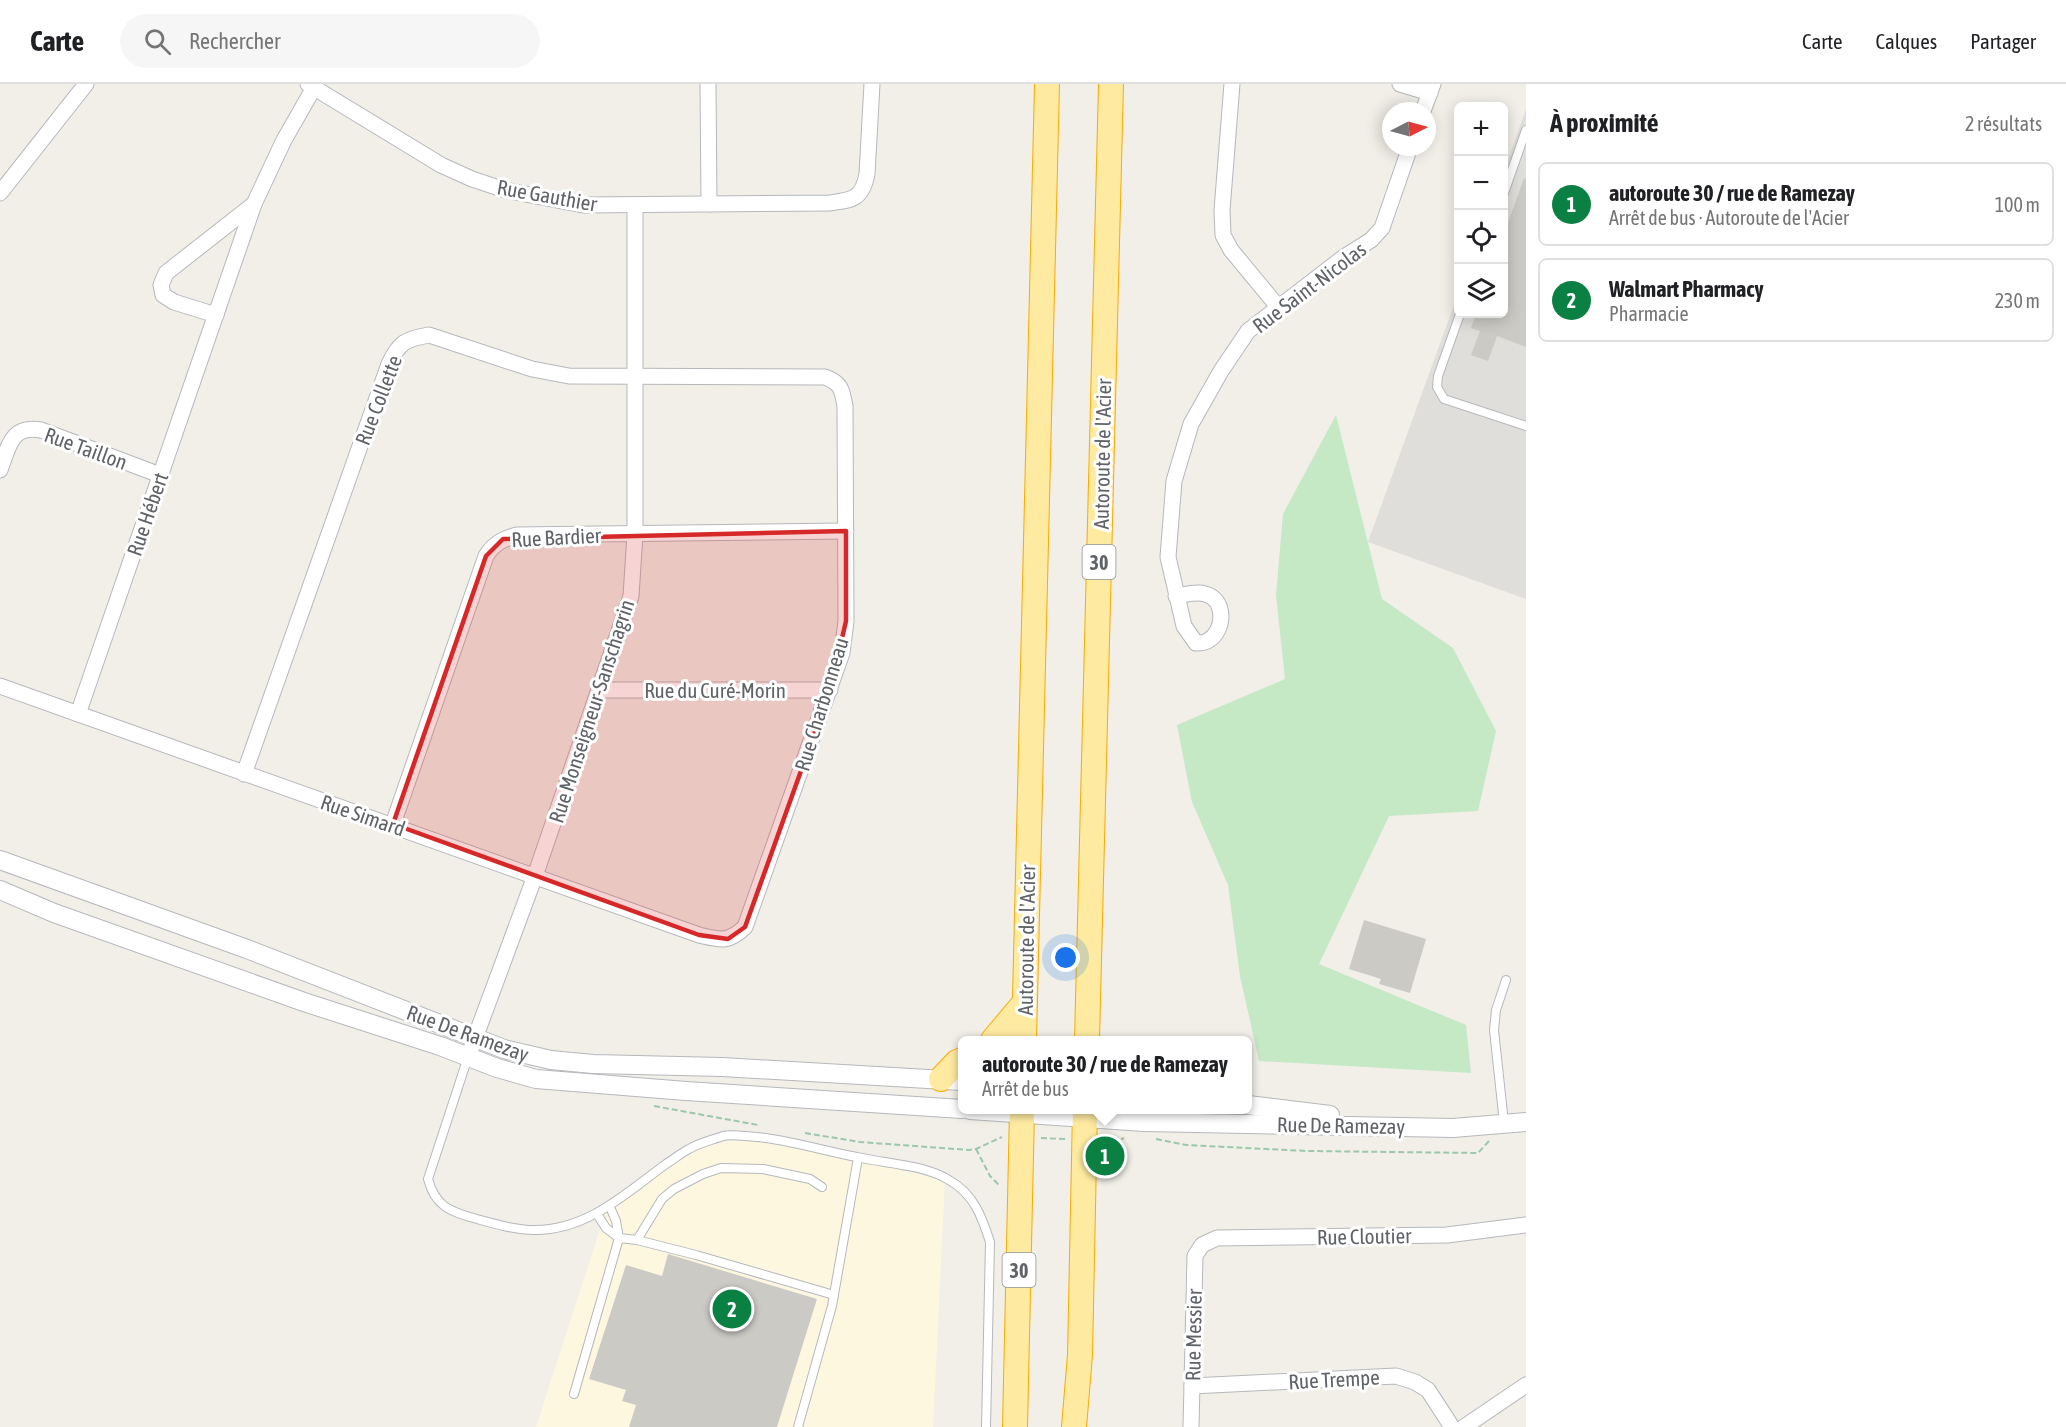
<!DOCTYPE html>
<html lang="fr">
<meta charset="utf-8">
<style>
:root{--surface:#fff;--page:#f6f6f6;--text:#202124;--muted:#757577;--line:#e0e0e0;--accent:#0b8043}
body{margin:0;font-family:"Asap Condensed",sans-serif;background:var(--page);color:var(--text)}
.controls{position:absolute;right:18px;top:18px;display:grid;overflow:hidden;border-radius:9px;box-shadow:0 3px 15px #0003}
.controls button{width:54px;height:54px;display:grid;place-items:center;padding:0;border:0;border-bottom:2px solid var(--line);background:var(--surface);color:var(--text);font:30px sans-serif}
.compass{position:absolute;left:1382px;top:18px;width:54px;height:54px;border-radius:50%;background:var(--surface);box-shadow:0 3px 15px #0003;rotate:84deg}
.you{position:absolute;left:1066px;top:874px;width:21px;height:21px;margin:-15px;border:4px solid #fff;border-radius:50%;background:#1a73e8;box-shadow:0 0 0 9px #1a73e833}
.badge{display:grid;place-items:center;width:39px;height:39px;border-radius:50%;background:var(--accent);color:#fff;font-size:20px;font-weight:700}
.pin{position:absolute;translate:-50% -50%;border:3px solid #fff;box-shadow:0 2px 6px #0006}
.popup{position:absolute;left:958px;top:952px;width:294px;height:78px;box-sizing:border-box;display:grid;place-content:center;border-radius:9px;background:var(--surface);filter:drop-shadow(0 2px 4px #0005);font-size:20px;white-space:nowrap;color:var(--muted)}
.popup b{font-size:22px;color:var(--text)}
.popup::after{content:'';position:absolute;left:50%;top:100%;margin-left:-12px;border:12px solid transparent;border-top-color:var(--surface)}
.list{margin:0;padding:0;list-style:none}
h2{display:flex;justify-content:space-between;align-items:center;height:78px;margin:0;padding:0 24px;font-size:26px}
h2 small{font-size:20px;font-weight:400;color:var(--muted)}
.list li{display:grid;grid-template-columns:39px 1fr auto;gap:18px;align-items:center;box-sizing:border-box;height:84px;margin:0 12px 12px;padding:0 12px;border:2px solid var(--line);border-radius:9px}
.list b{display:block;font-size:22px;white-space:nowrap}
.list p{margin:0;font-size:20px;white-space:nowrap;color:var(--muted)}
.list em{font-size:20px;font-style:normal;color:var(--muted)}
.icon{flex:none;width:33px;height:33px;fill:none;stroke:currentColor;stroke-width:2;stroke-linecap:round;stroke-linejoin:round}
.map{position:relative;flex:none;width:1526px;height:1343px;overflow:hidden}
header{display:flex;align-items:center;gap:36px;box-sizing:border-box;height:84px;padding:0 30px;background:var(--surface);border-bottom:2px solid var(--line)}
header strong{font-size:28px}
nav{display:flex;gap:33px;margin-inline-start:auto;font-size:21px}
.search{width:420px;height:54px;background:var(--page);display:flex;align-items:center;gap:15px;box-sizing:border-box;padding:0 21px;border-radius:33px;color:var(--muted);font-size:22px}
main{display:flex}
aside{flex:1;background:var(--surface)}
.map>svg:first-child{display:block}
.commercial{fill:#fef7e0}
.industrial{fill:#e0deda}
.green{fill:#c5e8c5}
.building{fill:#cccac5}
.lines{fill:none;stroke-linecap:round;stroke-linejoin:round}
.service-casing{stroke:#b5b8bc;stroke-width:10}
.minor-casing{stroke:#b5b8bc;stroke-width:17}
.tertiary-casing{stroke:#b5b8bc;stroke-width:20}
.trunk-casing{stroke:#f9ab00;stroke-width:26}
.path{stroke:#9cc7a9;stroke-width:2;stroke-dasharray:6 3;stroke-linecap:butt}
.service{stroke:#fff;stroke-width:8}
.minor{stroke:#fff;stroke-width:15}
.tertiary{stroke:#fff;stroke-width:18}
.trunk{stroke:#feeaa1;stroke-width:24}
.marked{fill:#d62828;fill-opacity:0.2;stroke:#d62828;stroke-width:4.5;stroke-linejoin:round}
.labels{text-anchor:middle;dominant-baseline:central;stroke-width:6;stroke-linejoin:round;paint-order:stroke}
.shield{fill:#fff;stroke:#8f9295;stroke-width:1.5}
.shield-label{font-size:20px;font-weight:bold;fill:#5f6368}
.street-label{font-size:21px;fill:#5f6368;stroke:#fff}
</style>
<header>
<strong>Carte</strong>
<div class="search"><svg class="icon" aria-label="search" viewBox="0 0 24 24"><circle cx="10" cy="10" r="6"/><path d="M15 15l6 6"/></svg>Rechercher</div>
<nav><a>Carte</a><a>Calques</a><a>Partager</a></nav>
</header>
<main>
<div class="map">
<svg width="1526" height="1343" viewBox="0 0 1526 1343">
<rect width="100%" height="100%" fill="#f1efe8"/>
<polygon class="commercial" points="726,1056 766,1057 945,1096 933,1343 536,1343 606,1127 690,1069"/>
<polygon class="industrial" points="1526,25 1526,515 1368,458 1458,210 1458,230 1504,230 1504,86"/>
<polygon class="green" points="1336,331 1382,515 1453,564 1496,647 1478,727 1389,732 1319,880 1466,941 1471,989 1259,977 1240,892 1228,801 1192,718 1177,641 1285,595 1276,511 1283,430"/>
<g class="building">
<polygon points="1524,94 1526,95 1526,263 1497,252 1488,277 1471,271 1480,247 1471,244 1476,230 1503,230 1503,153"/>
<polygon points="1364,836 1426,855 1410,909 1379,900 1381,895 1349,885"/>
<polygon points="668,1170 817,1215 777,1343 629,1343 636,1321 622,1317 626,1306 589,1295 626,1181 662,1192"/>
</g>
<g class="lines">
<defs>
<g id="service">
<polyline points="1504,109 1526,46"/>
<polyline points="1460,230 1438,292 1437,303 1444,315 1526,342"/>
<path d="M468 973 428 1095C435 1122 450 1128 477 1135 495 1140 515 1146 535 1146 588 1146 626 1109 666 1080 674 1075 681 1069 689 1065 699 1059 712 1056 723 1052 730 1050 738 1052 745 1052 783 1054 820 1066 857 1073 887 1080 922 1080 949 1096 974 1110 982 1133 990 1158L986 1343"/>
<polyline points="1504,1039 1494,946 1496,926 1506,896"/>
<polyline points="597,1130 606,1144 619,1154 637,1156 696,1171 834,1211"/>
<polyline points="637,1156 662,1115 674,1105 703,1090 721,1084 763,1085 810,1095 822,1103"/>
<polyline points="574,1310 619,1154 616,1137 610,1123"/>
<polyline points="798,1343 832,1222 858,1074"/>
</g>
<g id="minor">
<path d="M308 0 441 81 472 95 505 106 583 121 829 119C852 116 862 116 867 90L872 0"/>
<polyline points="708,0 709,120"/>
<polyline points="1232,0 1222,126 1223,151 1231,166 1279,224"/>
<polyline points="1400,0 1430,9"/>
<polyline points="1423,27 1433,0"/>
<polyline points="0,109 86,0"/>
<polyline points="216,231 174,218 163,211 161,201 166,189 254,120"/>
<path d="M0 386C9 363 10 341 41 346L160 391"/>
<path d="M1176 512C1185 511 1196 507 1205 510 1226 515 1225 546 1209 556 1205 559 1200 559 1196 559L1184 542 1168 473 1174 397 1191 340 1221 287 1248 247 1344 173 1371 156 1382 144 1410 63"/>
<path d="M0 602C233 685 466 768 699 851 721 856 728 859 745 843L842 569 846 537 845 322C842 305 841 299 825 293L569 292 532 285 429 251C406 255 399 258 389 280L244 690"/>
<polyline points="600,606 830,606"/>
<polyline points="78,630 254,120 284,56 316,0"/>
<path d="M393 740 486 472C494 459 503 455 517 451L846 447"/>
<polyline points="471,965 535,792 631,512 635,450 635,122"/>
<polyline points="1192,1302 1396,1292 1415,1298 1428,1306 1452,1343"/>
<polyline points="1191,1343 1195,1172 1202,1161 1217,1154 1447,1151 1526,1141"/>
<polyline points="1464,1343 1526,1301"/>
</g>
<g id="tertiary">
<polyline points="0,776 247,865 504,965 551,976 593,980 722,983 962,997"/>
<polyline points="0,806 54,829 304,918 440,962 497,984 536,995 686,1007 962,1025"/>
<polyline points="1248,1021 1330,1031"/>
<polyline points="970,1026 1144,1038 1453,1044 1526,1038"/>
</g>
<g id="trunk">
<polyline points="993,956 1025,918"/>
<polyline points="1024,956 1047,0"/>
<polyline points="1087,956 1111,0"/>
<polyline points="941,995 957,978 962,976"/>
<polyline points="1015,1343 1022,1026"/>
<polyline points="1074,1343 1080,1271 1085,1026"/>
</g>
</defs>
<use href="#service" class="service-casing"/>
<use href="#minor" class="minor-casing"/>
<use href="#tertiary" class="tertiary-casing"/>
<use href="#trunk" class="trunk-casing"/>
<g class="path">
<polyline points="654,1022 758,1041"/>
<polyline points="805,1049 860,1058 969,1066 976,1065 1002,1053"/>
<polyline points="1041,1054 1065,1055"/>
<polyline points="1156,1055 1186,1061 1307,1067 1478,1069 1489,1057"/>
<polyline points="1104,1058 1114,1059 1124,1054"/>
<polyline points="976,1065 990,1092 998,1100 1001,1100"/>
<polyline points="1105,1072 1114,1072 1116,1064 1114,1059"/>
</g>
<use href="#service" class="service"/>
<use href="#minor" class="minor"/>
<use href="#tertiary" class="tertiary"/>
<use href="#trunk" class="trunk"/>
</g>
<path class="marked" d="M846 447V537L830 606 745 843 728 855 699 851 393 740 486 472 503 455Z"/>
<g class="labels">
<g class="shield">
<rect x="1082.5" y="461" width="33" height="34" rx="4.5"/>
<rect x="1002.5" y="1169" width="33" height="34" rx="4.5"/>
</g>
<g class="shield-label">
<text x="1099" y="478">30</text>
<text x="1019" y="1186">30</text>
</g>
<g class="street-label">
<text transform="translate(547 111) rotate(10)">Rue Gauthier</text>
<text transform="translate(1309 203) rotate(-37)">Rue Saint-Nicolas</text>
<text transform="translate(378 316) rotate(-69)">Rue Collette</text>
<text transform="translate(86 364) rotate(20)">Rue Taillon</text>
<text transform="translate(1102 370) rotate(-89)">Autoroute de l'Acier</text>
<text transform="translate(147 430) rotate(-71)">Rue Hébert</text>
<text transform="translate(556 453) rotate(-3)">Rue Bardier</text>
<text x="715" y="606">Rue du Curé-Morin</text>
<text transform="translate(821 620) rotate(-73)">Rue Charbonneau</text>
<text transform="translate(591 627) rotate(-72)">Rue Monseigneur-Sanschagrin</text>
<text transform="translate(363 731) rotate(19)">Rue Simard</text>
<text transform="translate(1026 856) rotate(-89)">Autoroute de l'Acier</text>
<text transform="translate(468 949) rotate(20)">Rue De Ramezay</text>
<text transform="translate(1341 1041) rotate(1)">Rue De Ramezay</text>
<text transform="translate(1364 1152) rotate(-1)">Rue Cloutier</text>
<text transform="translate(1193 1251) rotate(-89)">Rue Messier</text>
<text transform="translate(1334 1295) rotate(-3)">Rue Trempe</text>
</g>
</g>
</svg>
<div class="controls">
<button>+</button>
<button>−</button>
<button><svg class="icon" aria-label="locate" viewBox="0 0 24 24"><circle cx="12" cy="12" r="6"/><path d="M12 2v4M12 18v4M2 12h4M18 12h4"/></svg></button>
<button><svg class="icon" aria-label="layers" viewBox="0 0 24 24"><path d="M12 4l9 5-9 5-9-5zM3 14l9 5 9-5"/></svg></button>
</div>
<svg class="compass" viewBox="-18 -18 36 36"><path d="M0-13l5 13h-10z" fill="#e53935"/><path d="M0 13l5-13h-10z" fill="#757577"/></svg>
<div class="you"></div>
<div class="pin badge" style="left:1105px;top:1072px">1</div>
<div class="popup"><b>autoroute 30 / rue de Ramezay</b>Arrêt de bus</div>
<div class="pin badge" style="left:732px;top:1225px">2</div>
</div>
<aside>
<h2>À proximité<small>2 résultats</small></h2>
<ul class="list">
<li><span class="badge">1</span><div><b>autoroute 30 / rue de Ramezay</b><p>Arrêt de bus · Autoroute de l'Acier</p></div><em>100 m</em></li>
<li><span class="badge">2</span><div><b>Walmart Pharmacy</b><p>Pharmacie</p></div><em>230 m</em></li>
</ul>
</aside>
</main>
